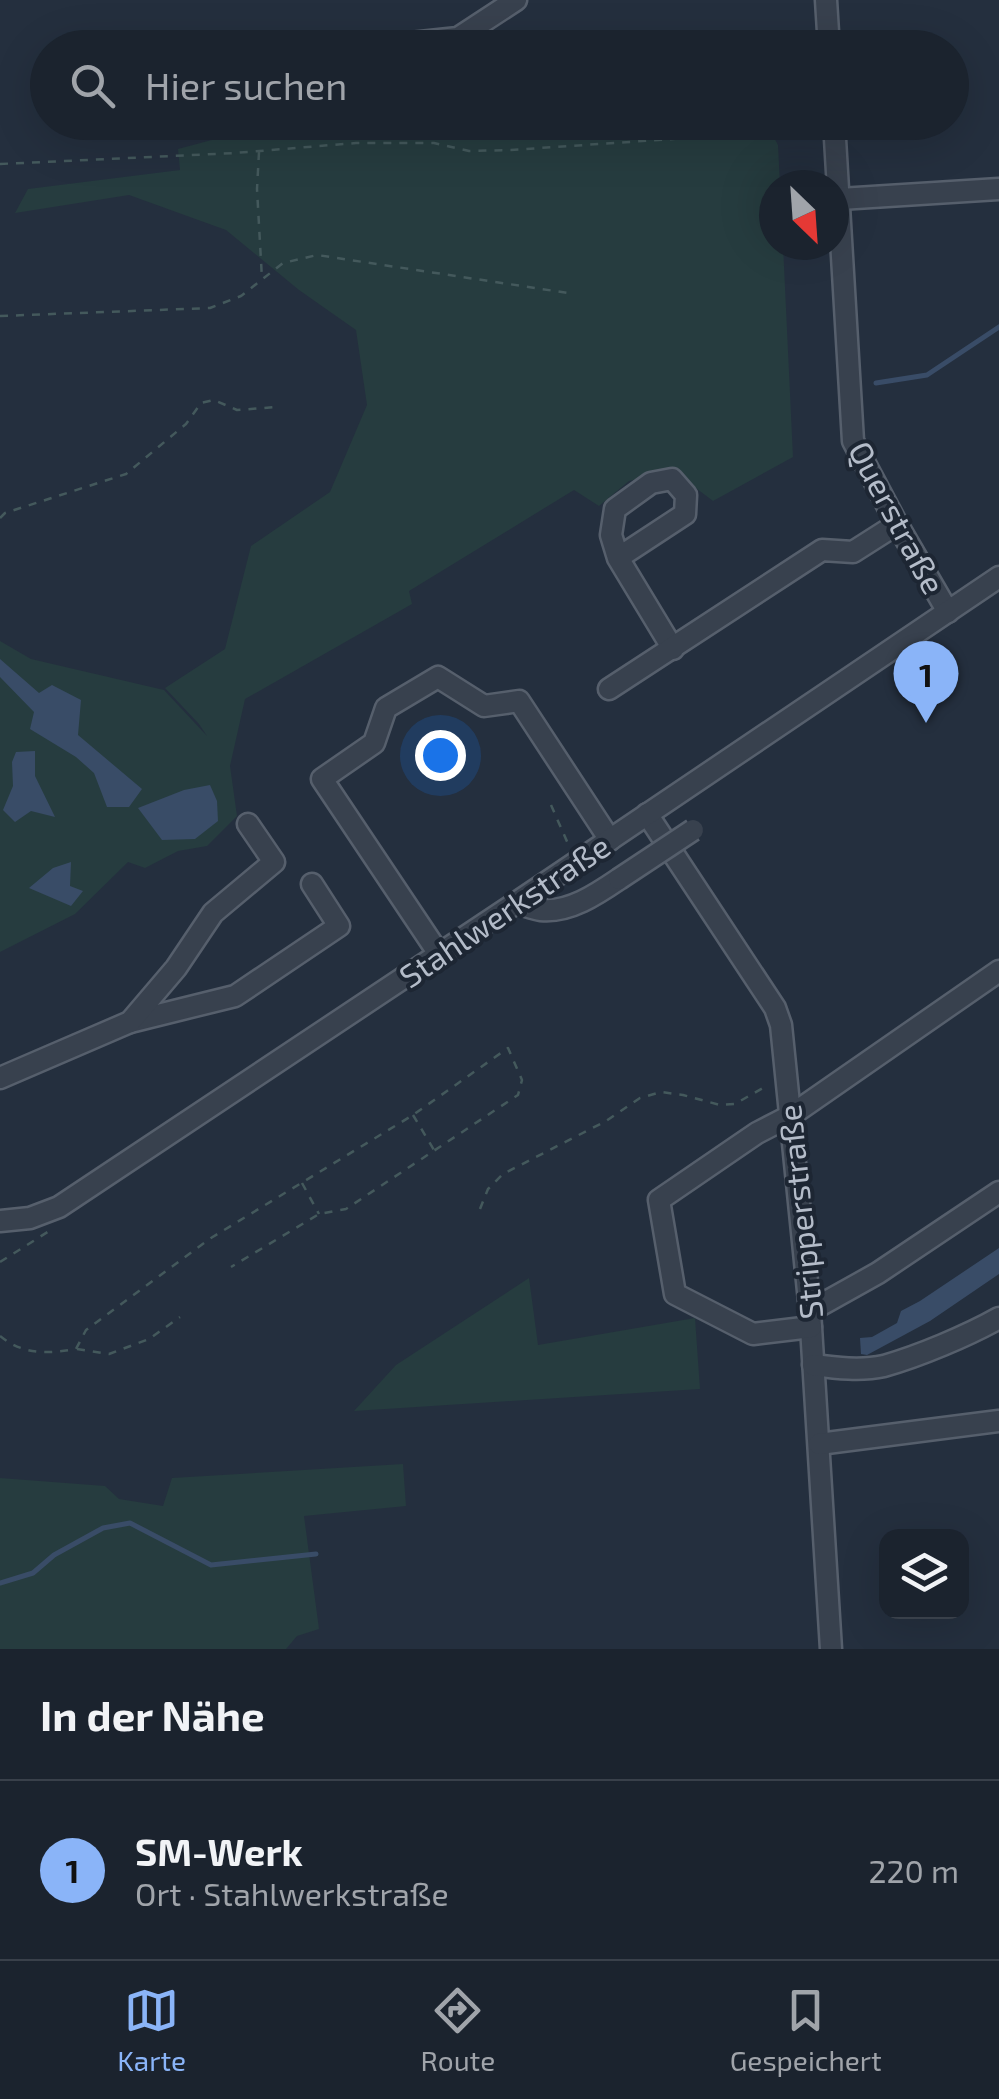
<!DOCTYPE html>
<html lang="de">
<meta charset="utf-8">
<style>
:root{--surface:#1b232e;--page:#242b36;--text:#f1f3f6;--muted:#a0a4aa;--line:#39404a;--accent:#8ab4f8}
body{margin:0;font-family:"Exo 2",sans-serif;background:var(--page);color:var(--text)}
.controls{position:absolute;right:30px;bottom:30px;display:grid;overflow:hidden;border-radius:20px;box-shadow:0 10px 40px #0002}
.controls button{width:90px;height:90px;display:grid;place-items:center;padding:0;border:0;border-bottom:2px solid var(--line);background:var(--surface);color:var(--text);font:50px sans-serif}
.compass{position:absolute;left:759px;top:170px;width:90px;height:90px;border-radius:50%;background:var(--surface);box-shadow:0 10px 40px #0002;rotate:155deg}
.you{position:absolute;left:440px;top:755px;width:35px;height:35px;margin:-25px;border:8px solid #fff;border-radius:50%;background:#1a73e8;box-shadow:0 0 0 15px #1a73e833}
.badge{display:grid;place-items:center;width:65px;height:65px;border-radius:50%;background:var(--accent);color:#111;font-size:32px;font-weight:700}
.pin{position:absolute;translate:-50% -82px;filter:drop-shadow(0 2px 5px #0008)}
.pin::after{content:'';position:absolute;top:52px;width:35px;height:30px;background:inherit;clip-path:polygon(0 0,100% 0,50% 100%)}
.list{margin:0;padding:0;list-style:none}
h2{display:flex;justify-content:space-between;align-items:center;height:130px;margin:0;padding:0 40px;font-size:42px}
h2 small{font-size:32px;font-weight:400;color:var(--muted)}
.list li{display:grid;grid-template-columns:65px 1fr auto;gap:30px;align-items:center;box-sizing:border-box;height:180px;padding:0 40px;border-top:2px solid var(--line)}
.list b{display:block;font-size:38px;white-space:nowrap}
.list p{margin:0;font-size:32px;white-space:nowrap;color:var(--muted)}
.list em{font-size:32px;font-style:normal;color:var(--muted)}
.icon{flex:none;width:55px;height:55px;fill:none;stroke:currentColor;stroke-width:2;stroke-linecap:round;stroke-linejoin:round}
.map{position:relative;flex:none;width:999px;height:1649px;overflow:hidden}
.search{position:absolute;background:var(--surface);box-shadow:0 10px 40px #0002;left:30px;right:30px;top:30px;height:110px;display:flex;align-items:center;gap:25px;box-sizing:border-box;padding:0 35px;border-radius:55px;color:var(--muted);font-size:38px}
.sheet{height:310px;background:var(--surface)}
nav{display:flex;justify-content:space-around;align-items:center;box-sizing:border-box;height:140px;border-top:2px solid var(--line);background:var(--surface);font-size:28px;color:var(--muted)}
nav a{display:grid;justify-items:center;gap:5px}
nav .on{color:var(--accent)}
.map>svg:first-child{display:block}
.green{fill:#263c3f}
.water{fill:#394c67}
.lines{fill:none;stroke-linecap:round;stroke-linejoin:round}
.stream{stroke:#394c67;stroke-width:5}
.minor-casing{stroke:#565f6c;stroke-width:25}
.path{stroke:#44595c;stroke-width:2.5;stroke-dasharray:8 8;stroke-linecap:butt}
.minor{stroke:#38414e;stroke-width:20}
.minor-bridge-casing{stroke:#565f6c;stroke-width:25;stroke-linecap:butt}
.minor-bridge{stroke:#38414e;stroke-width:20}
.labels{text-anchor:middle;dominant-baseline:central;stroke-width:8;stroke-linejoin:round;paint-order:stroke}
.street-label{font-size:32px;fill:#b4bcc9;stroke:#1d2633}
</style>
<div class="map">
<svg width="999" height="1649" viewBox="0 0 999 1649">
<rect width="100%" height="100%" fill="#242f3e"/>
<g class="green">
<polygon points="445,122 461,132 625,123 766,123 778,145 780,185 774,185 774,245 783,245 793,457 713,501 672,470 629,481 599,506 574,490 409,591 412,604 245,699 230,766 237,816 207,846 178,851 145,868 128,862 75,914 0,952 0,641 31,659 164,690 207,736 199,724 165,688 225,649 251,546 330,492 367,405 356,330 299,290 226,230 129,195 15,213 28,189 180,170 178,149 253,129 352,123"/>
<polygon points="529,1278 538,1345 695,1318 700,1389 354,1411 396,1365"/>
<polygon points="403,1464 406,1506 304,1516 319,1629 297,1636 286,1649 0,1649 0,1478 105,1486 119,1499 163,1506 172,1478"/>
</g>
<g class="water">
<polygon points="0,659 39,693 52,685 81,700 78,735 142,789 129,807 107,807 94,773 76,757 30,729 34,712 0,677"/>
<polygon points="35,751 35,776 55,817 31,811 15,822 3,810 13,786 12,762 16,752"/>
<polygon points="210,785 217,801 218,821 195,839 162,840 138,808 184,790"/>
<polygon points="71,862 70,886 83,891 71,906 29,888 53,868"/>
<polygon points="999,1248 999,1274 930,1321 867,1355 861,1354 860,1338 872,1337 897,1323 901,1311 920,1301"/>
</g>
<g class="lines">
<g class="stream">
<polyline points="876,383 927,375 999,327"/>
<polyline points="0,1583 33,1573 54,1555 103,1528 130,1523 211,1565 316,1554"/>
</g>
<defs>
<g id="minor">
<polyline points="826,0 829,48"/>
<polyline points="373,47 458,38 516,0"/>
<polyline points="834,122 853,441 897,524 948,612"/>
<polyline points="840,199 999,189"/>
<polyline points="618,558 685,514 686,495 672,479 651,483 615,509 611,535 618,558 673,649"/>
<polyline points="609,689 822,550 853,552 897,524"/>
<polyline points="647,814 775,1008 781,1025 810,1311 831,1649"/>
<path d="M516 903C524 905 533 909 541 910 569 913 597 894 619 879"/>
<polyline points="439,954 322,779 374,743 386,708 438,677 484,706 519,701 610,840"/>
<polyline points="130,1022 235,996 339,926 312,884"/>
<polyline points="0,1078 130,1022 176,968 213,913 274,862 248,824"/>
<polyline points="0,1221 30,1218 59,1207 516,903 999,577"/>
<polyline points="810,1311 878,1273 999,1192"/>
<polyline points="811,1327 753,1334 675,1294 659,1200 757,1133 790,1116 999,971"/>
<path d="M813 1365C836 1368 861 1371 884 1366 919 1356 967 1336 999 1318"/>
<polyline points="819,1444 999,1421"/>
</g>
</defs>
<use href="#minor" class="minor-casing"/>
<g class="path">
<polyline points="259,152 257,189 262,279"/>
<polyline points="0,164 235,153 356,143 434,143 469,151 511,150 746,134 778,122"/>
<polyline points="0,316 210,308 241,296 283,263 317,255 568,293"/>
<polyline points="0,518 5,513 126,474 186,424 201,403 214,400 237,410 277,407"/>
<polyline points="551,805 569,846"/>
<polyline points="413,1115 434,1150"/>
<polyline points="302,1183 319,1214"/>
<polyline points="480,1209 488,1189 503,1174 606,1121 640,1098 661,1092 683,1095 720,1105 735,1104 768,1085"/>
<polyline points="0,1262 54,1228"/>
<path d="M0 1336C23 1355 48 1354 76 1349L86 1330 211 1238 413 1115 508 1048 522 1080 518 1095 346 1209 319 1214 231 1267"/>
<polyline points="77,1349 109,1354 149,1339 180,1317"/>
</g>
<use href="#minor" class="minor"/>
<defs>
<polyline id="minor-bridge" points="619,879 693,830"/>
</defs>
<use href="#minor-bridge" class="minor-bridge-casing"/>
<use href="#minor-bridge" class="minor-bridge"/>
</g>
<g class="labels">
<g class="street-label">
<text transform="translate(898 517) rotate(62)">Querstraße</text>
<text transform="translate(504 910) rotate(-34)">Stahlwerkstraße</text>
<text transform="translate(799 1212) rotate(-96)">Stripperstraße</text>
</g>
</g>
</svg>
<div class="controls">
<button><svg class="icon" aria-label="layers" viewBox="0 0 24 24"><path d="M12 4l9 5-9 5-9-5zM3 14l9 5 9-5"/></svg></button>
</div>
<svg class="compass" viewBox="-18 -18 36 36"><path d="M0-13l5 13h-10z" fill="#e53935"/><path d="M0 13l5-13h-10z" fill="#a0a4aa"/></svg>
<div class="you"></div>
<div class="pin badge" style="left:926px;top:723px">1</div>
<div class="search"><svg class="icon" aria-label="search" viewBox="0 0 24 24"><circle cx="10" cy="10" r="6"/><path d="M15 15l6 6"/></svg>Hier suchen</div>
</div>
<section class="sheet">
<h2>In der Nähe<small></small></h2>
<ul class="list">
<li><span class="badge">1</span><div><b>SM-Werk</b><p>Ort · Stahlwerkstraße</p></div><em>220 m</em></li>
</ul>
</section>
<nav>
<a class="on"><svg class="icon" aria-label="map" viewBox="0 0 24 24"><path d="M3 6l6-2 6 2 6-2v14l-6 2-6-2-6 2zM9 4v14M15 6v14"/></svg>Karte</a>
<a><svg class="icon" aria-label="directions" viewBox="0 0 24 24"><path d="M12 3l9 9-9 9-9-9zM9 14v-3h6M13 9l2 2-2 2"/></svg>Route</a>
<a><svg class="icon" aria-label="saved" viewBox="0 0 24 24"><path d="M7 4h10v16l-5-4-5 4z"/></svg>Gespeichert</a>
</nav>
